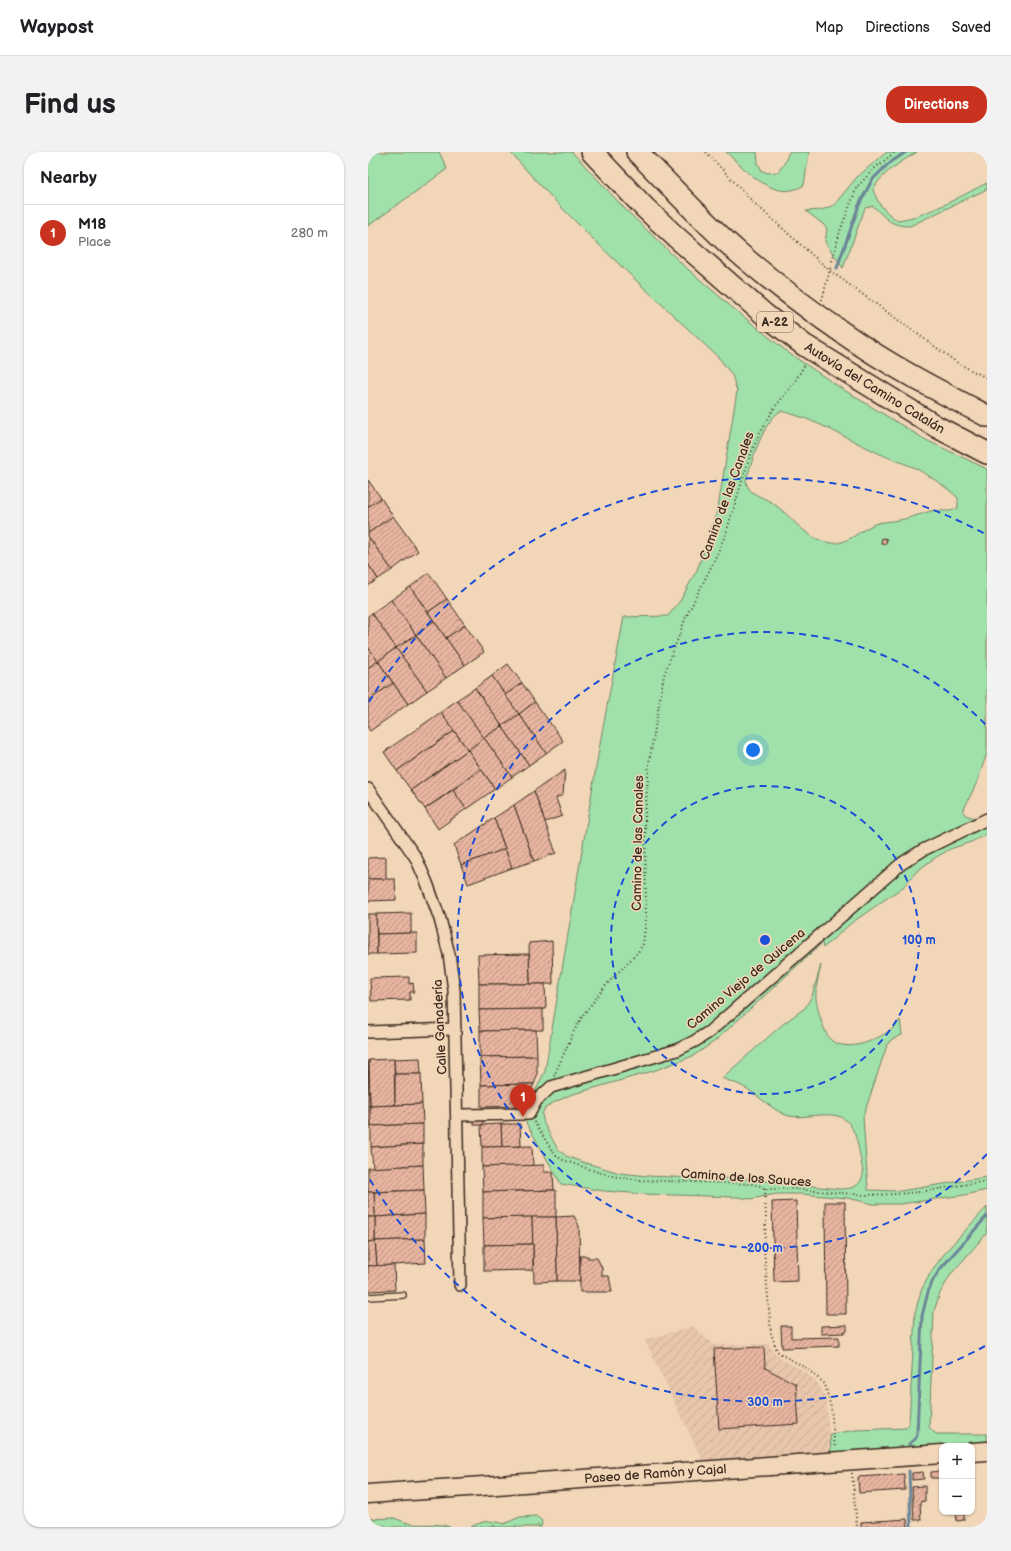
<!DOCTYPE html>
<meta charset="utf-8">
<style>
:root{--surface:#fff;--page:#f2f2f2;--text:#202124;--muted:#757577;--line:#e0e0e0;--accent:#c8321e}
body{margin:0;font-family:"Balsamiq Sans",sans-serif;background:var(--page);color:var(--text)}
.controls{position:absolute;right:12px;bottom:12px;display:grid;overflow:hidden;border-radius:8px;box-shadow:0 1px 3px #0004}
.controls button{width:36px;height:36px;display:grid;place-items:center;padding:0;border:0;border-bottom:1px solid var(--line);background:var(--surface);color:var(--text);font:20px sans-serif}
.you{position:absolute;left:385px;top:598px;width:14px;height:14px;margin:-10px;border:3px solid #fff;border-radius:50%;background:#1a73e8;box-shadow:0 0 0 6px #1a73e833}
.badge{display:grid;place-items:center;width:26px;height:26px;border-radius:50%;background:var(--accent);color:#fff;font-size:13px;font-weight:700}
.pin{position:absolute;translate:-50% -33px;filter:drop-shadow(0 1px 2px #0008)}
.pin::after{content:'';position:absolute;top:21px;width:14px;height:12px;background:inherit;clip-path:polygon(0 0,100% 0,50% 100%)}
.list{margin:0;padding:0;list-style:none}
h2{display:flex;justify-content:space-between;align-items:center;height:52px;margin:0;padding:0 16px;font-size:17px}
h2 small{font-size:13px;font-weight:400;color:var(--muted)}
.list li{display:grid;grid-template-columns:26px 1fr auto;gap:12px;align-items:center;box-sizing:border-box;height:56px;padding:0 16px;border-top:1px solid var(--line)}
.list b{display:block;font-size:15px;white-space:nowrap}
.list p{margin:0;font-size:13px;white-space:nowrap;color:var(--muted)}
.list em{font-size:13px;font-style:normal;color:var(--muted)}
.map{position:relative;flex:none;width:619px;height:1375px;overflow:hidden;border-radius:16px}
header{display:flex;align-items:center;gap:24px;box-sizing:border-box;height:56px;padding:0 20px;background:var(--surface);border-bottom:1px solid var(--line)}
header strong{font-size:19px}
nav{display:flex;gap:22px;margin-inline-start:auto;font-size:14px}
.intro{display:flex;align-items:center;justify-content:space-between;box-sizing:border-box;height:96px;padding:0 24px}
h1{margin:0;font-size:28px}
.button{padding:10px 18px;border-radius:16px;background:var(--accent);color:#fff;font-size:14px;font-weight:700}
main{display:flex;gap:24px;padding:0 24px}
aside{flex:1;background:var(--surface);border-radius:16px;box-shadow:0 1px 3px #0004}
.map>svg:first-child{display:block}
.industrial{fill:url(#industrial-furrows)}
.grass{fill:#a0e1ab;stroke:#6e8664;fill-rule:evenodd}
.forest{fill:url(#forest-firs);stroke:#6e8664}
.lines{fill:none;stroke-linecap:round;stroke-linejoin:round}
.stream{stroke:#6a8597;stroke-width:3}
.building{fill:url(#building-hatch);stroke:#3b2a1e}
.lane-casing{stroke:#3b2a1e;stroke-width:8}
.street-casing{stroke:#3b2a1e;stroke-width:14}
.primary-casing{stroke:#3b2a1e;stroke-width:21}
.highway-casing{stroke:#3b2a1e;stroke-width:24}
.path{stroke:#3b2a1e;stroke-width:2;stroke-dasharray:1 3;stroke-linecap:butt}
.lane{stroke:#f1d6b8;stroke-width:5.5}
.street{stroke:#f1d6b8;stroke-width:11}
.primary{stroke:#f1d6b8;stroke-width:18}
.highway{stroke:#f1d6b8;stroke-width:21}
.ring{fill:none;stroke:#1d4ed8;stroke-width:2;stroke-dasharray:7 5}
.labels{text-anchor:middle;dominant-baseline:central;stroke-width:3;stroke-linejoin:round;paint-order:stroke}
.shield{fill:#f1d6b8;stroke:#725e4c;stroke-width:1}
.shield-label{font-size:12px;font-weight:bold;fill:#3b2a1e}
.street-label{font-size:13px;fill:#3b2a1e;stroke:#f1d6b8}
.centre{fill:#1d4ed8;stroke:#f1d6b8;stroke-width:2}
.ring-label{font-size:12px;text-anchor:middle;font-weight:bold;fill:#1d4ed8;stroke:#f1d6b8;stroke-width:3;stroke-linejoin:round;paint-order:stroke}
</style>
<header>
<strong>Waypost</strong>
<nav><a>Map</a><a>Directions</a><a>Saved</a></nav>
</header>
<div class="intro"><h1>Find us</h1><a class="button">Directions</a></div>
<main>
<aside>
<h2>Nearby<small></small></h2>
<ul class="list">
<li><span class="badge">1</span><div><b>M18</b><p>Place</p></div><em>280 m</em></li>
</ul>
</aside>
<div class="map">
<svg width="619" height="1375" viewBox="0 0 619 1375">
<defs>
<pattern id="industrial-furrows" width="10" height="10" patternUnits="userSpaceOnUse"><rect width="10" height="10" fill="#e7c6ab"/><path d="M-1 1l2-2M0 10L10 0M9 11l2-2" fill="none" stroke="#c7aa93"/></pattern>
<pattern id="forest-firs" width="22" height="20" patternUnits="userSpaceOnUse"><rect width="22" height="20" fill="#a0e1ab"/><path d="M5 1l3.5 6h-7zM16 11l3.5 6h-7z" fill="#8bc193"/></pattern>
<pattern id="building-hatch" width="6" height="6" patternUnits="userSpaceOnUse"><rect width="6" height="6" fill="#e7b5a0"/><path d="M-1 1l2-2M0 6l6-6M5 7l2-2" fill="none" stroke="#bc9382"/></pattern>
</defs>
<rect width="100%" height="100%" fill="#f1d6b8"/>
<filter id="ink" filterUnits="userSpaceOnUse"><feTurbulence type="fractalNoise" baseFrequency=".025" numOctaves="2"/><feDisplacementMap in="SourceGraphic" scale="8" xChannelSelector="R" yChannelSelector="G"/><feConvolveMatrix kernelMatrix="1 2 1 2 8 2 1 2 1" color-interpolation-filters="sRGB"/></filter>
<g filter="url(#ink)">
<polygon class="industrial" points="325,1174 345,1193 401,1192 406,1201 414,1208 434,1218 446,1227 452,1235 458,1248 463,1301 335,1310 277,1188"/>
<g class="grass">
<polygon points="0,0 71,0 79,17 0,74"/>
<path d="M142 0H204L257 57 314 112 366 157 422 202 476 238 558 288 619 317V601L609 630 595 659 597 663C605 666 611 667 619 663V682L603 690 582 697 565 707 548 720 535 735 482 772 455 796 454 791 347 889 325 904 285 919 202 943 185 951 177 956 174 962 176 972 189 996 198 1004 214 1010 252 1021 279 1024 327 1026H370L471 1037C481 1037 492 1036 495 1023 496 1019 493 1013 493 1008 490 995 488 972 473 965 457 959 438 967 421 964 406 960 388 941 374 934 368 931 361 929 354 926L415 872 437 856 444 844 453 813C451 823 447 836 448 846 449 856 456 883 464 889 474 896 489 894 500 890 513 884 524 880 532 868L534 883 524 887 519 893 495 965 500 1038 532 1039 619 1025V1038L596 1043 532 1052H505L480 1046 432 1042H408L383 1047 369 1045 276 1042 236 1039 193 1032 155 965 177 919 233 586 256 465 300 464 312 449 329 418 339 390 350 356 369 239 364 223 351 206C280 139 207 74 142 0ZM413 259C447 267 476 285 508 300 520 306 533 310 545 315 559 322 579 335 590 346V356C579 362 574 357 563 359 555 361 548 364 540 366 530 369 520 369 510 371 490 377 478 398 454 389 434 382 423 364 406 352 395 344 379 343 378 328 384 310 395 268 413 259Z"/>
<path d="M358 0H389L390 11 394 19 400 21 410 20 416 12 421 0H441L436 33C407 52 378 18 358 0Z"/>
<path d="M519 0H549C533 10 513 21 505 38 510 52 517 60 529 68 559 65 592 44 619 31V37L542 74C522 74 519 67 505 54L497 56 475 116 457 90 459 77 456 73 438 59 454 58 466 53 489 25Z"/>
<polygon points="619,1055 619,1081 583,1122 572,1141 566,1159 561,1275 568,1282 619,1282 619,1290 556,1294 463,1301 462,1282 488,1278 538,1276 541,1272 547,1161 553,1139 564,1118 580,1097"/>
</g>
<g class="forest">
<path d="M168 1364 174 1369 173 1375H102C116 1369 122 1367 136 1372L152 1365Z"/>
<path d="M26 1366C32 1368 38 1371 44 1372 57 1373 70 1371 82 1375H0V1367Z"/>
</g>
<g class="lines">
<g class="stream">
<polyline points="469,116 491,53 504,28 520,12 538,0"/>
<polyline points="541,1292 548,1286 549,1282 554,1164 560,1140 565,1128 573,1116 619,1064"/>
<polyline points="541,1319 543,1375"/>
</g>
</g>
<g class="building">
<polygon points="0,328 13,346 0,355"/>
<polygon points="13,346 25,364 0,381 0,355"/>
<polygon points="25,364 50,399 24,418 0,384 0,381"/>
<polygon points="0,384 24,418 10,427 0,412"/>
<polygon points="514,386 519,387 518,392 513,391"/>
<polygon points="0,412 10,427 0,434"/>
<polygon points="61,421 79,447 60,460 42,435"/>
<polygon points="42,435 66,469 48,483 23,448"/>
<polygon points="79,447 97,473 78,486 60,460"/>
<polygon points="23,448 48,483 28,496 4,461"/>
<polygon points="4,461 28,496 10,509 0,495 0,464"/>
<polygon points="66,469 97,513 78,526 48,483"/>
<polygon points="97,473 116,500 97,513 78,486"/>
<polygon points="48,483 78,526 59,539 28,496"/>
<polygon points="0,495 10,509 0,516"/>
<polygon points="28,496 59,539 40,552 10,509"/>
<polygon points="10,509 25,531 0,549 0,516"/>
<polygon points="140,512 154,531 137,543 124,524"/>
<polygon points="124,524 151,562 134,574 107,536"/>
<polygon points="25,531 40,552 2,579 0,576 0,549"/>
<polygon points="154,531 167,550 151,562 137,543"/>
<polygon points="107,536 134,574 116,586 89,548"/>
<polygon points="89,548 116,586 100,598 73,560"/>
<polygon points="167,550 195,589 178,601 151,562"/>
<polygon points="73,560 86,579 29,619 16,600"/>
<polygon points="151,562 178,601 161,613 134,574"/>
<polygon points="134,574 161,613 144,625 116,586"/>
<polygon points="86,579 100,598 43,638 29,619"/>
<polygon points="116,586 144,625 127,637 100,598"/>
<polygon points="100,598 113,617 57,657 43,638"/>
<polygon points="113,617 127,637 98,657 85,638"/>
<polygon points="197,618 195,643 188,646 194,664 177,670 166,639"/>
<polygon points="85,638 98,657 70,677 57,657"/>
<polygon points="166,639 188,701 166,709 146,653"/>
<polygon points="146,653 166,709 144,716 126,666"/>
<polygon points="126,666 137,697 93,713 86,693"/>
<polygon points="137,697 144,716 100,732 93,713"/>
<polygon points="18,705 18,727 0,727 0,706"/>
<polygon points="0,727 27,727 28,748 0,749"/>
<polygon points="43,761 43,781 9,782 8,762"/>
<polygon points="0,762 8,762 9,802 0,802"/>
<polygon points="43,781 49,781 49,801 9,802 9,782"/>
<polygon points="184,789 185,832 162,832 161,791"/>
<polygon points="161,802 162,832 111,832 110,803"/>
<polygon points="41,825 41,832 45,831 46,840 42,840 42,848 3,849 2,826"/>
<polygon points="111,832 177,832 178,857 111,858"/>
<polygon points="175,857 175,878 112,879 111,858"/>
<polygon points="168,878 169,904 112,905 112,879"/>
<polygon points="169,904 169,924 166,932 113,933 112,905"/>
<polygon points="52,906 53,922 27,922 26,907"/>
<polygon points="26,907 27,953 2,954 1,908"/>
<polygon points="0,908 2,954 0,954"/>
<polygon points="27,922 53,922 54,952 27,953"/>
<polygon points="166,932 155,954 113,955 113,933"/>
<polygon points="54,952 55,972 3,974 2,954"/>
<polygon points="0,954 2,954 3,974 0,974"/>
<rect x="106" y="966" width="9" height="7"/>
<polygon points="55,972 55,992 3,995 3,974"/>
<polygon points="133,972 152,972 153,994 134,995"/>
<polygon points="133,972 134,995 114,995 113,973"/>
<polygon points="55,992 55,1013 5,1016 3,995"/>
<polygon points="164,994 165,1014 114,1015 114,995"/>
<polygon points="55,1013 56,1038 0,1040 0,1016"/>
<polygon points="176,1013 176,1020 185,1020 186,1038 115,1040 114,1015"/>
<polygon points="56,1038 57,1062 7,1065 6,1040"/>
<polygon points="188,1038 188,1065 115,1066 115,1040"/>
<polygon points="0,1040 6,1040 7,1065 0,1065"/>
<polygon points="428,1049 430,1129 406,1130 404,1050"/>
<polygon points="457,1050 477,1050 478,1162 458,1162"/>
<polygon points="57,1062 57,1087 7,1089 7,1065"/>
<polygon points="206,1064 211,1074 212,1129 189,1129 188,1065"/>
<polygon points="0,1065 7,1065 7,1089 0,1090"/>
<polygon points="164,1065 165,1092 116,1093 115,1066"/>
<polygon points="164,1065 188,1065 189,1129 166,1130"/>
<polygon points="57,1087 58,1111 9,1114 7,1089"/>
<polygon points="7,1089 9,1114 0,1114 0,1090"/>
<polygon points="165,1092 165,1118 116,1119 116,1093"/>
<polygon points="212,1104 220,1104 220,1106 229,1106 234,1116 234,1124 241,1124 244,1140 212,1140"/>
<polygon points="26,1113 27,1138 0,1139 0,1114"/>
<polygon points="479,1173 479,1179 476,1179 476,1181 453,1182 453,1174"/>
<polygon points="413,1174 423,1174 423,1186 471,1185 471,1194 414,1196"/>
<polygon points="396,1195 397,1216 428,1232 431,1272 351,1277 346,1197"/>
<polygon points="574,1319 574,1326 563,1326 563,1320"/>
<polygon points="555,1320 556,1327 544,1328 544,1321"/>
<polygon points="536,1322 537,1338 491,1341 490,1325"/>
<polygon points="557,1334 557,1349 552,1350 553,1368 546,1368 544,1335"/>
<polygon points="588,1360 599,1360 596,1360 596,1368 589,1369"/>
<polygon points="539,1367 540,1375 493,1375 493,1370"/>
</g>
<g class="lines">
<defs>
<polyline id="lane" points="0,1145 35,1143"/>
<g id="street">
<polyline points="0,637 48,706 59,731 72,767 81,802 86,838 92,1133"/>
<polyline points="0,880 87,877"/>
<polyline points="90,963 161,962 168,949 183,935 309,898 327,889 341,880 533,712 555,698 619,667"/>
</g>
<g id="primary">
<polyline points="604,1300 619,1299"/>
<path id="s1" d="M0 1342 574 1302"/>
</g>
<g id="highway">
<path id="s2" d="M224 0 277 56 308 85 396 162 436 193 569 275 619 301"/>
<path d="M269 0C303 34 336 71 372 102 406 131 441 158 478 183 522 214 571 239 619 264"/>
</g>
</defs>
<use href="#lane" class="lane-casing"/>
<use href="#street" class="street-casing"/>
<use href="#primary" class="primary-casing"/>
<use href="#highway" class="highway-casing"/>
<g class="path">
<polyline points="338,0 385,50 461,118 591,212 619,226"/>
<polyline points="454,148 472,79 489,35 507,16 527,0"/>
<polyline points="186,924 205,881 215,863 239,832 270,800 275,792 278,768 277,663 281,611 296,523 318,465 346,409 358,381 381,307 391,282 407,255 426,231 437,212"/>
<polyline points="166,970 187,1003 195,1008 230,1020 249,1025 272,1028 384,1032 392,1034 397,1037 427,1037 497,1043 528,1042 552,1040 619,1029"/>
<polyline points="397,1037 398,1069 396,1097 403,1181 409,1199 414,1203 437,1215 457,1232 463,1256 467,1296"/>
<polyline points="484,1321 489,1375"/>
</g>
<use href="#lane" class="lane"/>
<use href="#street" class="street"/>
<use href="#primary" class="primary"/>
<use href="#highway" class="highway"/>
</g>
</g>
<g class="ring">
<circle cx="397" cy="788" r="154"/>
<path d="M619 1002A308 308 0 1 1 619 574"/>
<path d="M617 1194A462 462 0 0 1 1 1026M1 550A462 462 0 0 1 617 382"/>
</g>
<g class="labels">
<rect class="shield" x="389" y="160" width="36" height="20" rx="3"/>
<g class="shield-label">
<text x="407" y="170">A-22</text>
</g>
<g class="street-label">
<text stroke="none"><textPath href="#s2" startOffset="370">Autovía del Camino Catalán</textPath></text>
<text transform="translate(359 344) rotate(-70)">Camino de las Canales</text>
<text transform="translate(270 691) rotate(-89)">Camino de las Canales</text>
<text transform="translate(378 827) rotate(-40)">Camino Viejo de Quicena</text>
<text transform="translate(72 875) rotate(-93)">Calle Ganadería</text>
<text transform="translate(378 1026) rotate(4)">Camino de los Sauces</text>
<text stroke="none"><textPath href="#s1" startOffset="288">Paseo de Ramón y Cajal</textPath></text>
</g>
</g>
<circle cx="397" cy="788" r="6" class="centre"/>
<g class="ring-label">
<text x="551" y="792">100 m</text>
<text x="397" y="1100">200 m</text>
<text x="397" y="1254">300 m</text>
</g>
</svg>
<div class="controls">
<button>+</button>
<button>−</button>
</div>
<div class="you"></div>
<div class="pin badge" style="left:155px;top:965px">1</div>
</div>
</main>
